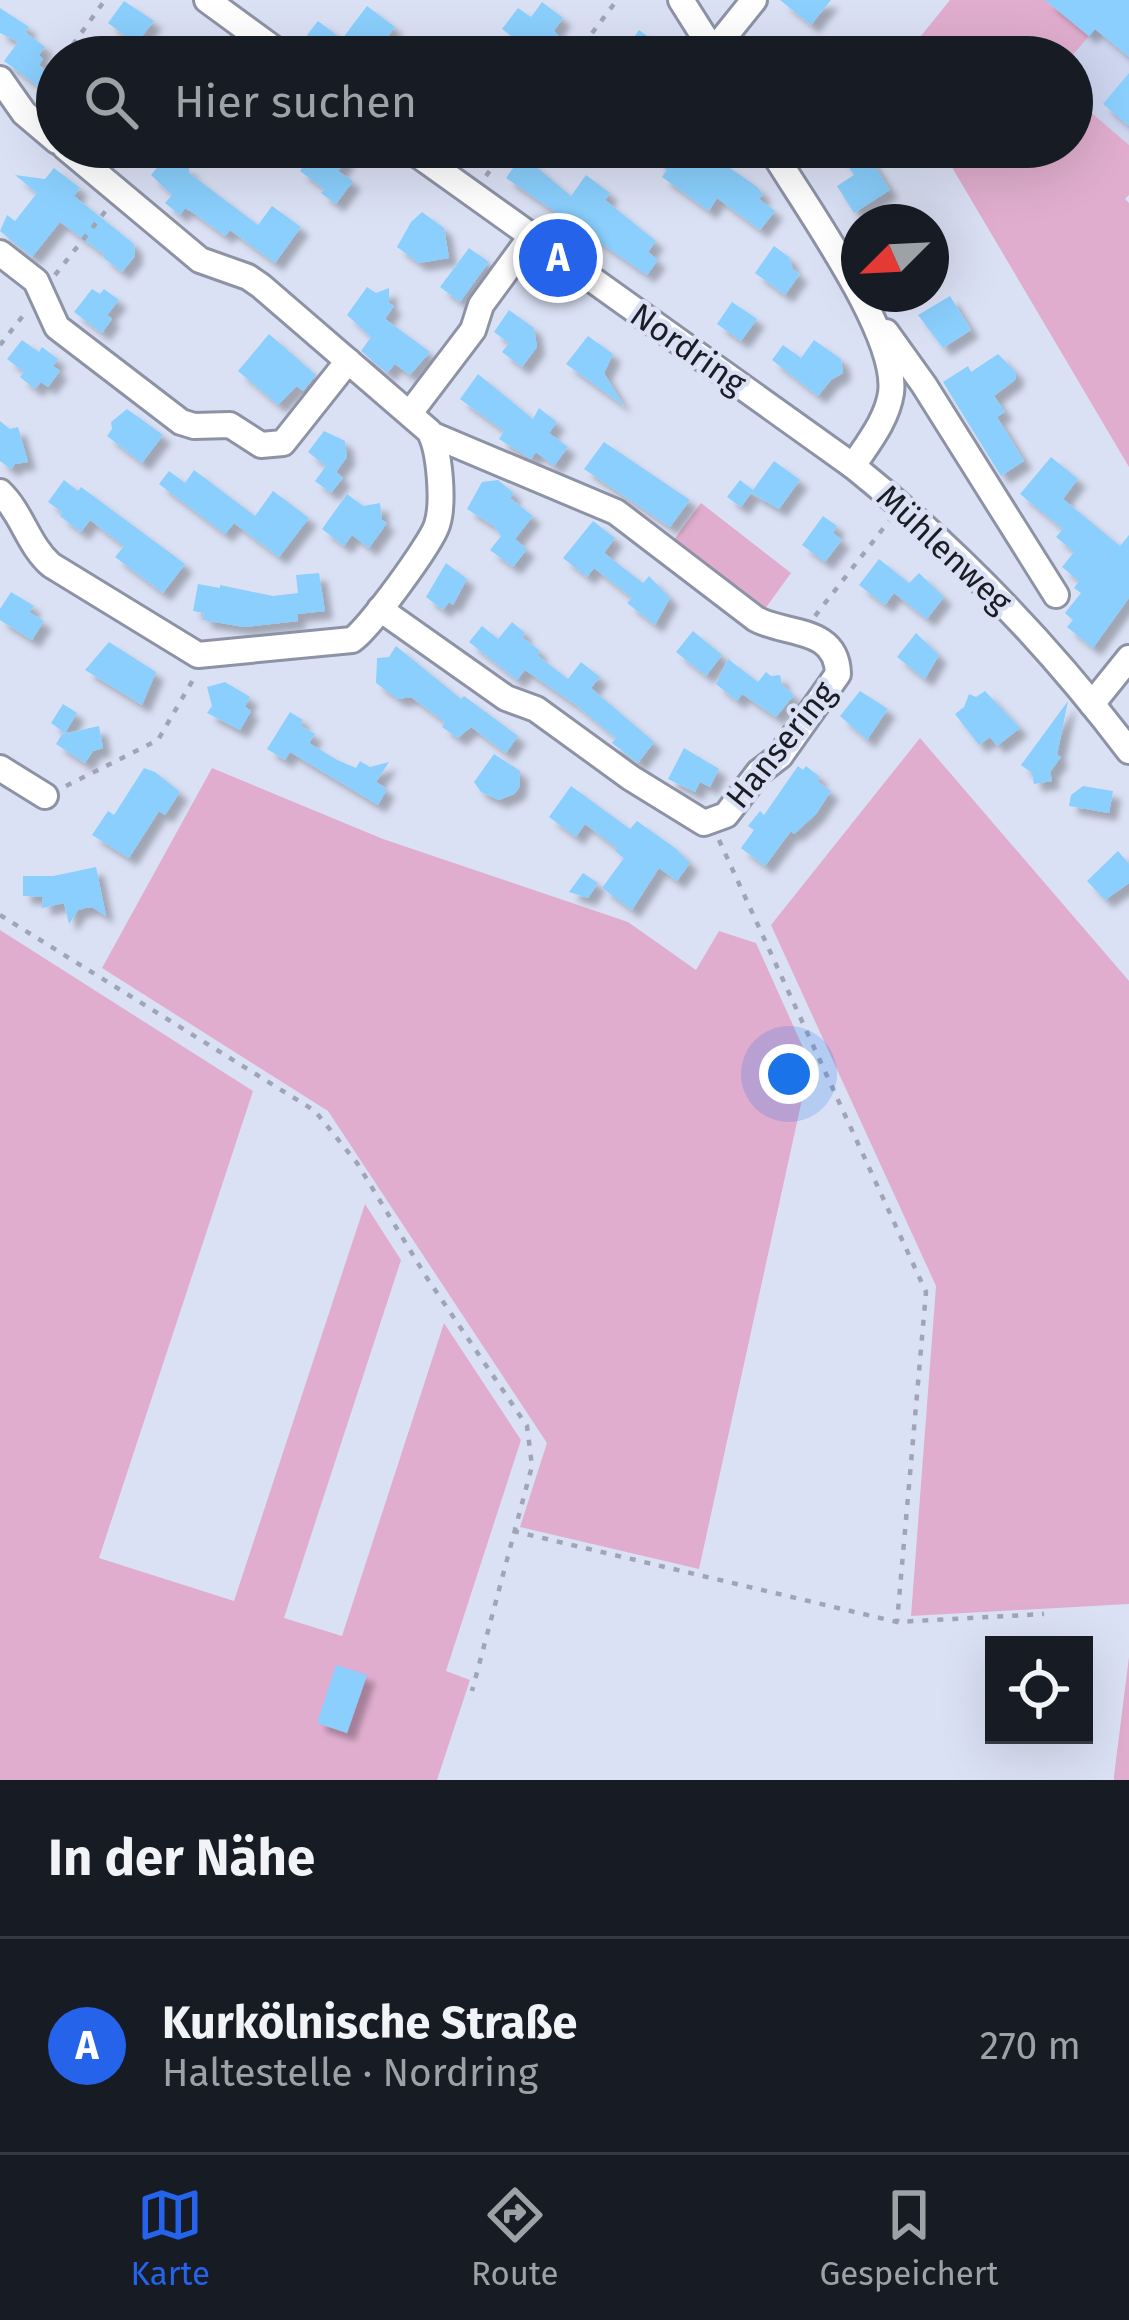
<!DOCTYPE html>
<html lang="de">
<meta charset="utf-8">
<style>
:root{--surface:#171b24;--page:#20242c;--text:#f1f3f6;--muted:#9ea1a6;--line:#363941;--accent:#2563eb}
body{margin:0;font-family:"Fira Sans",sans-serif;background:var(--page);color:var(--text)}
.controls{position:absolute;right:36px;bottom:36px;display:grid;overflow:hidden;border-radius:0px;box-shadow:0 12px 48px #0002}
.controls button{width:108px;height:108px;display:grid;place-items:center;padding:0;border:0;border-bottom:3px solid var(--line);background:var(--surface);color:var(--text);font:60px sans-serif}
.compass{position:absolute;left:841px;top:204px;width:108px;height:108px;border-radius:50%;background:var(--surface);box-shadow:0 12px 48px #0002;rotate:246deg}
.you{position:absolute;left:789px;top:1074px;width:42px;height:42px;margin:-30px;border:9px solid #fff;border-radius:50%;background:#1a73e8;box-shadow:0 0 0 18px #1a73e833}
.badge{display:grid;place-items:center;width:78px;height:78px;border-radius:50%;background:var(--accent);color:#fff;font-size:39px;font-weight:700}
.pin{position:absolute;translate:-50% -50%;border:6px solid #fff;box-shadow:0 3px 12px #0006}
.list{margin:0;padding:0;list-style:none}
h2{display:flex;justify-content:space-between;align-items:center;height:156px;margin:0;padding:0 48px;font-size:51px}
h2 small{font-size:39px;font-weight:400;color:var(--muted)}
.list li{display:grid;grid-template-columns:78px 1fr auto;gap:36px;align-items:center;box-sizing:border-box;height:216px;padding:0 48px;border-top:3px solid var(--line)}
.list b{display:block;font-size:45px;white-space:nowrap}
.list p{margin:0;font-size:39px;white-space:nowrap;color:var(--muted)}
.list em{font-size:39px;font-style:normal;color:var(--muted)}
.icon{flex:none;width:66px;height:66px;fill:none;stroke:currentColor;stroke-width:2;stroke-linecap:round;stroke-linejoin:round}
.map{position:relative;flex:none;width:1129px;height:1780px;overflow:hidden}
.search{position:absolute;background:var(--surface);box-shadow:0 12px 48px #0002;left:36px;right:36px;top:36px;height:132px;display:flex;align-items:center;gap:30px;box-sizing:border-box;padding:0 42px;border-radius:66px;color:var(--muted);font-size:45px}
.sheet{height:372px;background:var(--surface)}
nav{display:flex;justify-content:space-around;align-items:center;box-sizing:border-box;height:168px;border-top:3px solid var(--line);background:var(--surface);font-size:33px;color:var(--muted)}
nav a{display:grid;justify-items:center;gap:6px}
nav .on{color:var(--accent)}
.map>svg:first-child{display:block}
.built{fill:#cdd5ef}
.green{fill:#e0adce}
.building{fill:#8acffd;filter:url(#shadow)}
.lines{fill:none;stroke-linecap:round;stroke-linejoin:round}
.minor-casing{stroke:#8d93a5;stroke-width:30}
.path{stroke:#a0a5b5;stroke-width:4.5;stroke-dasharray:6 9;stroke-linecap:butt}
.minor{stroke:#fff;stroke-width:24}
.labels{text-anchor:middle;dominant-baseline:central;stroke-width:9;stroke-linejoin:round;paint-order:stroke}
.street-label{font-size:33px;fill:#1b1d24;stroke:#dbe1f5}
</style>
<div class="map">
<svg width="1129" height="1780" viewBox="0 0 1129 1780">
<defs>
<filter id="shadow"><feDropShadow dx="8" dy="8" stdDeviation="3" flood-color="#0004"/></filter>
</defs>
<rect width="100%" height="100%" fill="#dbe1f5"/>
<polygon class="built" points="1045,0 1129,0 1129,145 1072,96 1071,57 1089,36"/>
<g class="green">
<polygon points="950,0 1045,0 1089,36 1071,57 904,57"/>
<polygon points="1072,96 1129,145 1129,195 1125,199 1129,203 1129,467 940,147 1072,147"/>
<polygon points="701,503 791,573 762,613 670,545"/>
<polygon points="920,738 1129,981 1129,1604 911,1616 936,1286 771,925"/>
<polygon points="212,768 383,839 628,922 696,970 719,931 756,943 810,1063 699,1569 520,1527 547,1443 328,1111 102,968"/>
<polygon points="0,930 253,1091 99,1558 234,1601 365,1204 401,1260 284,1618 342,1636 444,1323 521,1440 446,1671 470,1680 437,1780 0,1780"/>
<polygon points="1129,1657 1129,1780 1114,1780 1114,1776"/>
</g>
<g class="building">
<polygon points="780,0 831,0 811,25"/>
<polygon points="1045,0 1129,0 1129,57 1095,29 1089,36"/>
<polygon points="124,1 154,21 136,44 108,23"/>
<polygon points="542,2 563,18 554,31 580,57 539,57 502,29 518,8 531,17"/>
<polygon points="367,6 395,27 373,57 328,57 332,53 307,35 318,21 342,39"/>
<polygon points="0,8 29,27 22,37 25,32 45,47 39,55 43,59 39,65 57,79 57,100 4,61 18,42 0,33"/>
<polygon points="639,30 676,57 620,57"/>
<polygon points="1129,73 1129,126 1103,104"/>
<polygon points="315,147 330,147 347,159 338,171 353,181 336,204 321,193 324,189 300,171"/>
<polygon points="669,147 689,147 710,162 713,159 727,166 756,186 763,194 759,199 775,211 760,230 717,198 709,211 662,177 667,170 657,163"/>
<polygon points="836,147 862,147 890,190 854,213 837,186 854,175"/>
<polygon points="167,155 181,167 189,167 189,173 258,225 272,206 301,227 275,263 230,230 225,236 195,214 185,208 180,215 165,203 172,195 151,175"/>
<polygon points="522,155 571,196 586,175 610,193 605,200 656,241 648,252 658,260 647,275 506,178"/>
<polygon points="54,168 80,188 74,196 134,244 135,256 122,272 103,257 105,255 60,222 32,257 0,231 7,215 15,221 37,193 15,175 45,179"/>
<polygon points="422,212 444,228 449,258 419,263 397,247 411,222"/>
<polygon points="774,246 789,257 793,269 800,274 785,295 755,273"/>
<polygon points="469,248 489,262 460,302 440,287"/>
<polygon points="367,287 376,293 389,288 389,303 394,306 385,319 430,352 410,375 395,364 387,373 361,351 371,337 347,315"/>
<polygon points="92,289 100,294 104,289 119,300 107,315 112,319 102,333 74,312"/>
<polygon points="950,296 971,330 943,348 918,315"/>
<polygon points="732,302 757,319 741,341 717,324"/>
<polygon points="509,310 534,328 537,347 522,367 502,352 509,343 494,332"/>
<polygon points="269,334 316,375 303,391 297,386 278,405 238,371"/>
<polygon points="588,336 613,354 604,373 624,406 566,364"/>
<polygon points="22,340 39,352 42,347 58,359 53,366 60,371 48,387 41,382 35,389 20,377 24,372 7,359"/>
<polygon points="814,340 841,359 843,373 831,380 818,396 772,360 783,345 801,358"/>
<polygon points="998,354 1016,372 1015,380 994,396 1005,412 997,417 1024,461 1001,476 943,382 968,366 971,372"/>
<polygon points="478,374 533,419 539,408 557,422 549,433 568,447 554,466 536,452 531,459 499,439 504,431 460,399"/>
<polygon points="127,409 163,435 142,463 107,436 112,429 111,422"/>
<polygon points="0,421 10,429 18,427 28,462 15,464 11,469 0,461"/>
<polygon points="324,431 345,441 347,457 336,472 343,478 331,493 315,481 326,466 308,452"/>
<polygon points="604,442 690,500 670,527 584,469"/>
<polygon points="1051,457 1078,479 1063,499 1120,546 1129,535 1129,598 1093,648 1067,627 1073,620 1065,613 1081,593 1074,588 1079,581 1062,567 1074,552 1056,537 1063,529 1020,494"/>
<polygon points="774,461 800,480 779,509 751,493 741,507 727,497 740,480 753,490"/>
<polygon points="194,470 255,516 273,491 309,518 279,557 234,523 225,534 159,484 169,471 185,483"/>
<polygon points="64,480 78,491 81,487 185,564 163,593 115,557 124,546 90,520 81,532 60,516 62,512 48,502"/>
<polygon points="498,480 514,493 510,498 533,516 515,539 527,549 513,567 490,550 501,536 494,526 467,509 482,482"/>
<polygon points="347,494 363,506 380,503 382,520 387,523 369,548 352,535 344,546 322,529"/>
<polygon points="823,516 837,526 833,533 842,540 825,562 802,545"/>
<polygon points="593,521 615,538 604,553 643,583 649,576 670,598 655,625 627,603 632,598 594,568 587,577 563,558"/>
<polygon points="879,559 909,583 919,573 944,597 927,619 894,593 885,605 859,585"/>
<polygon points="446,563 467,579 453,605 449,602 443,610 426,597"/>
<polygon points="319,573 325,611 297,614 298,621 244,627 203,620 204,613 193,611 198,584 220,588 220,585 273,596 298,593 296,575"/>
<polygon points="11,592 34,606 29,612 44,621 32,640 0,620 0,609"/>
<polygon points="512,622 525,633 522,637 540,651 537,655 568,679 581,662 600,677 591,688 654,742 638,763 612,743 616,738 576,705 525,670 517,680 469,642 482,626 498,639"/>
<polygon points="693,631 722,655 706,676 676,652"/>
<polygon points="916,633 939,655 925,679 897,657"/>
<polygon points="109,642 156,672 142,705 85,670"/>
<polygon points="396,646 461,699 464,696 518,736 506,753 471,727 458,738 442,727 445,722 411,697 398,699 376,683 377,658 389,657"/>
<polygon points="728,659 758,682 766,672 771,676 780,675 782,685 794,695 776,717 742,694 737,701 716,684"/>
<polygon points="225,682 250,697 245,707 251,711 240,730 207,713 212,706 207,687"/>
<polygon points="860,691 888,709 867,740 840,716"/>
<polygon points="985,691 1020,728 997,746 990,737 979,745 955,714 964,707 969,694 976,697"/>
<polygon points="1068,701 1057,755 1061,757 1050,772 1052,781 1034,784 1032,773 1021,765"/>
<polygon points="63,704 77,713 65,733 51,723"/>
<polygon points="290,712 303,720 300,725 315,734 309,743 337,760 356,768 360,761 370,767 389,762 376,782 387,789 378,805 290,752 285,760 267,749"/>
<polygon points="99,726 103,748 93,751 85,763 56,744 62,734"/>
<polygon points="684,748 719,769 710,787 700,782 695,792 668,779"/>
<polygon points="494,754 520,771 519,788 514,794 499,800 481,792 474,782"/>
<polygon points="798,766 803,770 806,766 820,777 817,781 831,791 816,814 794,834 791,831 765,866 741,848 754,830 748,826 760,811 764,815"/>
<polygon points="144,768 155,772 180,792 165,815 159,811 129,858 92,835 108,811 114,815"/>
<polygon points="571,786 630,829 637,821 675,848 690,863 677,881 659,868 632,910 602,888 624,858 615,851 617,848 585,824 576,837 549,817"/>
<polygon points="1083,786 1113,791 1109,813 1069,806 1071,795"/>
<polygon points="1118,851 1129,864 1129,883 1105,900 1087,881"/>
<polygon points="96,867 106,916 92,907 85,908 78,910 69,924 64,903 42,908 43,897 23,896 23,876 53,876"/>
<polygon points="583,873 598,883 588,898 569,892"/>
<polygon points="336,1665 367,1675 347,1733 317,1723"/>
</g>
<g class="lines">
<defs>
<g id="minor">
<polyline points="207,0 285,57"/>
<polyline points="681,0 717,57"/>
<polyline points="713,51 754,0"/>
<polyline points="0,79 24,113 57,141"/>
<path d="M407 147 853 466C956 549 1049 645 1129 751"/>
<path d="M770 147C802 202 899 333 891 393 887 420 868 443 853 466"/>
<polyline points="0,253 36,281 57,327 181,422 194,426 230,425 261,445 283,443 348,361"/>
<polyline points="886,332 924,385 1056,595"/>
<polyline points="410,413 473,330 481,305 530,238"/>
<path d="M0 492C22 513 28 545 51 565L198 655 352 640C368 630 431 544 437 525 444 504 440 449 429 431L261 286 248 277 200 260 65 147"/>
<path d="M380 609 506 698 536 709 631 778 704 823 726 815 759 772 780 756 838 674C837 626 784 635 756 619L616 512 433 435"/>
<polyline points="1092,704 1129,658"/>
<polyline points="0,768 45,796"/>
</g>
</defs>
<use href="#minor" class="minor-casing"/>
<g class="path">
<polyline points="64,57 105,0"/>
<polyline points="574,57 617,0"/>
<polyline points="38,94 57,67"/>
<polyline points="486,176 507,147"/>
<polyline points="55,275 108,208"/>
<polyline points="0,345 26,312"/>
<polyline points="815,616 889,521"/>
<polyline points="66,786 158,740 194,678"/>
<polyline points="719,840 926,1292 897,1622"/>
<polyline points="0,915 315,1111 357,1163 427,1278 527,1426 532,1466 472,1691"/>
<polyline points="513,1531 897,1622 1044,1614"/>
</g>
<use href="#minor" class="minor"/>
</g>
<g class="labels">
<g class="street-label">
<text transform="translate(688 349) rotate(35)">Nordring</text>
<text transform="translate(944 549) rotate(43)">Mühlenweg</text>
<text transform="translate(781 745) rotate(-51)">Hansering</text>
</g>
</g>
</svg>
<div class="controls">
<button><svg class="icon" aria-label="locate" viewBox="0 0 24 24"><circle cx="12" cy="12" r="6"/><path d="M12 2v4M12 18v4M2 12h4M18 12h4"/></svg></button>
</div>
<svg class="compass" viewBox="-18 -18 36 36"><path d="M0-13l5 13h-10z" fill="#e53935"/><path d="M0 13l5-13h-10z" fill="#9ea1a6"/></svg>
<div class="you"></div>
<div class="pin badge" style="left:558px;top:258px">A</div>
<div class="search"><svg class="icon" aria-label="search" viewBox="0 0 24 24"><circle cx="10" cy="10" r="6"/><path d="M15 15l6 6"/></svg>Hier suchen</div>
</div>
<section class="sheet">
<h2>In der Nähe<small></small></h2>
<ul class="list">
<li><span class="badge">A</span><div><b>Kurkölnische Straße</b><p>Haltestelle · Nordring</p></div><em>270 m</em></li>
</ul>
</section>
<nav>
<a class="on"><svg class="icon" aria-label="map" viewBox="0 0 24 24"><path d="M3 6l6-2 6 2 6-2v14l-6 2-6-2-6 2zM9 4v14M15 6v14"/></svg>Karte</a>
<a><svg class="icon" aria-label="directions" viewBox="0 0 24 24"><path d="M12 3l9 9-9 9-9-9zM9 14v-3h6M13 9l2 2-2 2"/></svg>Route</a>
<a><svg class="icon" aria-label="saved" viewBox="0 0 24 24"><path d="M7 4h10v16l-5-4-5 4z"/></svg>Gespeichert</a>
</nav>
